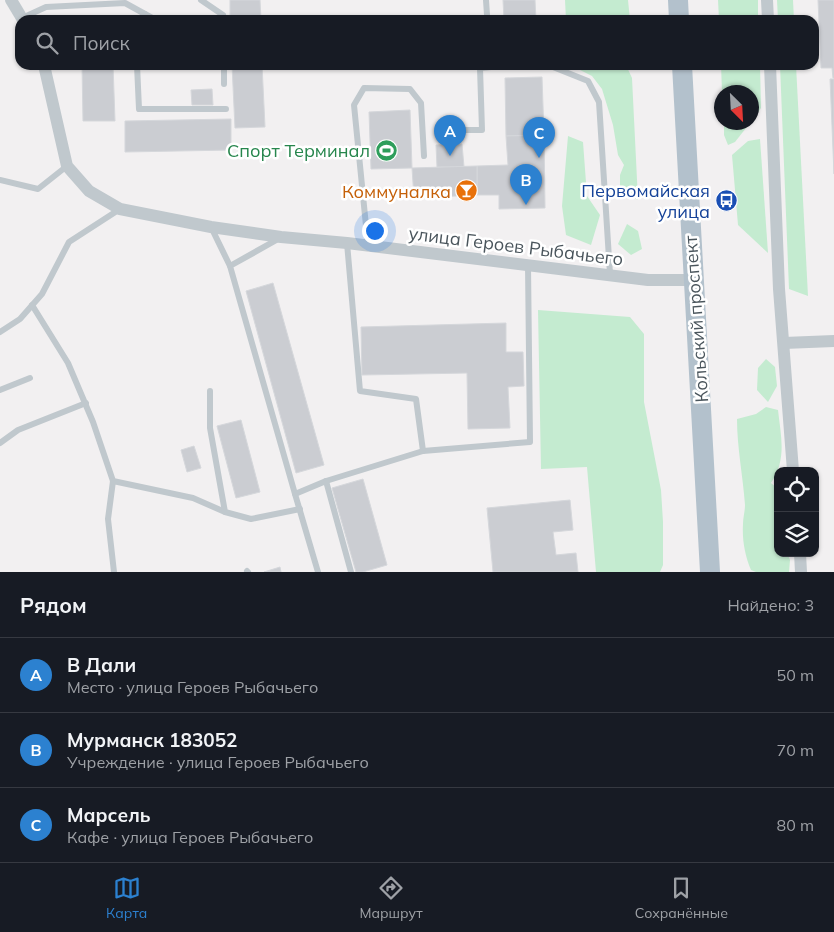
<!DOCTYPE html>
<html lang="ru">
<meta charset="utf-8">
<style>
:root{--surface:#171b24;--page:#242831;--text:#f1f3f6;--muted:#9ea1a6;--line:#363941;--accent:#2c81d0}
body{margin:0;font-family:Mulish,sans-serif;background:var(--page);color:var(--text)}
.controls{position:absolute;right:15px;bottom:15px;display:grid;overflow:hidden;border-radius:10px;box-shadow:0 1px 4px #0004}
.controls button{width:45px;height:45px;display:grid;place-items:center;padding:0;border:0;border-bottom:1px solid var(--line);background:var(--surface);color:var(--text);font:25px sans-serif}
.compass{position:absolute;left:714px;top:85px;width:45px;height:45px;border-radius:50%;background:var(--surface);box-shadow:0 1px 4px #0004;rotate:156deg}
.you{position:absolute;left:374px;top:230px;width:18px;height:18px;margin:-12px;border:4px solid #fff;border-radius:50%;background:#1a73e8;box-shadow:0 0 0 8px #1a73e833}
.badge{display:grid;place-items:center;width:32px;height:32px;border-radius:50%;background:var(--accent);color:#fff;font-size:16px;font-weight:700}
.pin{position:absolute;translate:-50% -41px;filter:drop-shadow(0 1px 2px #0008)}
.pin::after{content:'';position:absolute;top:26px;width:18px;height:15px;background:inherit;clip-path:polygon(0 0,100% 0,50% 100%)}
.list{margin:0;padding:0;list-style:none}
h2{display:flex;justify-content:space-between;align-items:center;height:65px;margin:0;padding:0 20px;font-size:21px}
h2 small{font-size:16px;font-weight:400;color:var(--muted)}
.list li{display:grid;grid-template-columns:32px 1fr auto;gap:15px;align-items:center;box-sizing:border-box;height:75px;padding:0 20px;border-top:1px solid var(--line)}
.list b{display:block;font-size:19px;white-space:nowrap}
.list p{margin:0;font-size:16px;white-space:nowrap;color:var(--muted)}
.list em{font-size:16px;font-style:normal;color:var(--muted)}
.icon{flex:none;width:28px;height:28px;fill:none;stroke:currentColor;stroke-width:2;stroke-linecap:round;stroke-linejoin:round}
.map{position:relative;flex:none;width:834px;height:572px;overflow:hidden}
.search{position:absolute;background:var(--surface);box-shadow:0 1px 4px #0004;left:15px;right:15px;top:15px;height:55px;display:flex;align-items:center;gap:12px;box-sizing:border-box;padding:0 18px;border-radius:15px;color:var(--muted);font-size:19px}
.sheet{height:290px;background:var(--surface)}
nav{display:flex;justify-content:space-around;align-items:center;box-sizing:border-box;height:70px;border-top:1px solid var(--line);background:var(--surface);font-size:14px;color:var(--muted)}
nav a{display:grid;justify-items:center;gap:2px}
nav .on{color:var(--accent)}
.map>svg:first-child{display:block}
.green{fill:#c4ebd0}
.building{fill:#cbcdd2;stroke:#d5d7db}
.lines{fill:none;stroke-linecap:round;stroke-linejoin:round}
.lane{stroke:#c0c8cd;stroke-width:6}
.street{stroke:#c0c8cd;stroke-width:12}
.primary{stroke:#b3c1cc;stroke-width:20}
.labels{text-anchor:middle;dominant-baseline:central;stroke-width:5;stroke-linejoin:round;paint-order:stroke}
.leisure-label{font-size:18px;fill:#27864d;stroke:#fff;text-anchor:end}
.transit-label{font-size:18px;fill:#164399;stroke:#fff;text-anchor:end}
.food-label{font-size:18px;fill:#c56008;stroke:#fff;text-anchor:end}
.street-label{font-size:18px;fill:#4a555c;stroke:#fff}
</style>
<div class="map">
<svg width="834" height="572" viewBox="0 0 834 572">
<rect width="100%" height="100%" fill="#f2f0f1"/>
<g class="green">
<polygon points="565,0 628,0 630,20 566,20"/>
<polygon points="718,0 758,0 758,20 719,20"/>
<polygon points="777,0 793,0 794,20 778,20"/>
<polygon points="575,65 626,65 632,78 638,200 620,191 620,175 624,165 618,155 613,125 602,89 592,76 578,69"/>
<polygon points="721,65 760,65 761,108 752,121 752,92 722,92"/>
<polygon points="780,65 796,65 808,296 789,289"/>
<polygon points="724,123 724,122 750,123 735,142 728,145 724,135"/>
<polygon points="568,136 583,142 587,196 600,215 591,245 566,235 562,206"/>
<polygon points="760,139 768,253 738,225 732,155 748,141"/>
<polygon points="627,224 638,231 642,249 631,255 618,244"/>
<polygon points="538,310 630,317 644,334 644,402 661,490 663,522 663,565 660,572 596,572 587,467 541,469"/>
<polygon points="766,359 775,367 777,386 768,402 757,390 758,368"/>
<path d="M766 407 778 410C781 437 787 459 771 483L778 489V553H787L790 560 789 572H756L751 570C745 556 742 540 743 524 743 518 745 511 745 505 743 476 737 448 737 419L756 414Z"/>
</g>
<g class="building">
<polygon points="230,0 260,0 261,20 230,20"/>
<polygon points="503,0 535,0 536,20 504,20"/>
<polygon points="818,0 834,0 834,78 833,78 832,68 821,68"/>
<polygon points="112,17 112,20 81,20 81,18"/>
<polygon points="82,65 113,65 115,121 83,121"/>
<polygon points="232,65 262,65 265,127 235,128"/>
<polygon points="542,77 544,135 506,136 505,78"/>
<polygon points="830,79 834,79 834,174"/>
<polygon points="212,89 213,105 192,105 191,90"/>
<polygon points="410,110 412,168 371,169 369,112"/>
<polygon points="231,119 231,150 125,152 125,121"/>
<polygon points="544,135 545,208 499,209 499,195 477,195 477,166 508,165 506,136"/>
<polygon points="462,144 464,167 437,167 436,145"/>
<polygon points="477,166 477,195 414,198 412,168"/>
<polygon points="273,283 324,465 296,473 246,291"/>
<polygon points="506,323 506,352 523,352 524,386 508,387 510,428 468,429 467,373 362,375 361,327"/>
<polygon points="241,420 260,492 236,498 217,426"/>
<polygon points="194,446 201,468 187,472 181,450"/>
<polygon points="363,479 387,565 363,572 356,572 332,488"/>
<polygon points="570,500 573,530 553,532 556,555 576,553 578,572 493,572 487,508"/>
<polygon points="280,567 281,572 264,572"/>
</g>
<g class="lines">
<g class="lane">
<polyline points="201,0 223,15"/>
<polyline points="486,0 487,15"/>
<polyline points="145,14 156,20"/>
<polyline points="22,18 46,7 125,3 145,14 142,20"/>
<polyline points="137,65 139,109 226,109"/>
<polyline points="222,65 224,68 224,84"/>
<polyline points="525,65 553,67 588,81 599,102 610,274"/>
<polyline points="453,130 482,130 480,68 512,65"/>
<polyline points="0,180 38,189 67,166"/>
<polyline points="211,227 230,266"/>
<polyline points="280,238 230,266 295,494 326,481 423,451 530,442 528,265"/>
<polyline points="347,243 360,391 416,399 423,451"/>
<polyline points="368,246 354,105 364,88 410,89 421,103 424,156"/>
<polyline points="32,305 68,363 93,422 113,481 193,498 225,512"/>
<polyline points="0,332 20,319 42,294 69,242 120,209"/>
<polyline points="0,390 30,378"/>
<polyline points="210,391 210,428 225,512 251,519 300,509"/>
<polyline points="0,443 18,430 86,403"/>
<polyline points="113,481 108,519 114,572"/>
<polyline points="326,481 351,572"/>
<polyline points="295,494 318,572"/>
<polyline points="247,571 248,572"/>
</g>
<g class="street">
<polyline points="11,0 23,20"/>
<polyline points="767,0 768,20"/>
<polyline points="44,65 67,166 89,191 120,209 211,227 281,237 347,243 648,280 693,280"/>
<polyline points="770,65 779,289 793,471"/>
<polyline points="784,343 834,341"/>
<polyline points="800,553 801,572"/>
</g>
<g class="primary">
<polyline points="678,0 679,20"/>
<polyline points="682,65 710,572"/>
</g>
</g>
<defs>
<symbol id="stadium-disc" viewBox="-11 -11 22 22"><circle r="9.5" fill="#2e9e5b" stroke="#fff"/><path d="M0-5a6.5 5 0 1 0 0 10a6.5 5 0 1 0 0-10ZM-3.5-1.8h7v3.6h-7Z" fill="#fff"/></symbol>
<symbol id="bar-disc" viewBox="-11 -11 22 22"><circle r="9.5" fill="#e8710a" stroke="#fff"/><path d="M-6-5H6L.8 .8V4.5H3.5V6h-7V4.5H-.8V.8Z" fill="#fff"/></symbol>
<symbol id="bus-disc" viewBox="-11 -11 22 22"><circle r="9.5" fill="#1a4fb4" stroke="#fff"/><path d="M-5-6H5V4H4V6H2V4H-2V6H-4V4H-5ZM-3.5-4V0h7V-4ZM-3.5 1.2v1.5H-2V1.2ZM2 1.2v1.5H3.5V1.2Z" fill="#fff"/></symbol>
</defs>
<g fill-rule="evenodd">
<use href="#stadium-disc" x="374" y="138" width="25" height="25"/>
<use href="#bar-disc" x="454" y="178" width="25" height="25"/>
<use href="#bus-disc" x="714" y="188" width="25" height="25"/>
</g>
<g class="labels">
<g class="leisure-label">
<text x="370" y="150">Спорт Терминал</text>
</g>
<g class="transit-label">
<text x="710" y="190">Первомайская<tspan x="710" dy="21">улица</tspan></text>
</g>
<g class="food-label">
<text x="451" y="191">Коммуналка</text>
</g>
<g class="street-label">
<text transform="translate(516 246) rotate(7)">улица Героев Рыбачьего</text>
<text transform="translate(696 319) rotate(-94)">Кольский проспект</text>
</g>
</g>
</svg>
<div class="controls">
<button><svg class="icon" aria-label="locate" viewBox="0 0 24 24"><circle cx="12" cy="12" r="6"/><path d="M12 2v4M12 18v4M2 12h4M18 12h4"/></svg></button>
<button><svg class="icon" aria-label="layers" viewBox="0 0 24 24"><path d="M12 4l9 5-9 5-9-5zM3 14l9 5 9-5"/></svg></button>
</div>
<svg class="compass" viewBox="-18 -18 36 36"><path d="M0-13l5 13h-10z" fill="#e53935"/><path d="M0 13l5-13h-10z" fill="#9ea1a6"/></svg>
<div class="you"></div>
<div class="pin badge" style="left:450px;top:156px">A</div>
<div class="pin badge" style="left:526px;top:205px">B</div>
<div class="pin badge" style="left:539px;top:158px">C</div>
<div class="search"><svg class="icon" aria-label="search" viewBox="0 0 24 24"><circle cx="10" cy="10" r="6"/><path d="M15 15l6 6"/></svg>Поиск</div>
</div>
<section class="sheet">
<h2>Рядом<small>Найдено: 3</small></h2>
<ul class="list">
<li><span class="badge">A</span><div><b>В Дали</b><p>Место · улица Героев Рыбачьего</p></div><em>50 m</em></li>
<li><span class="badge">B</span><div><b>Мурманск 183052</b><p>Учреждение · улица Героев Рыбачьего</p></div><em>70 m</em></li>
<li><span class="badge">C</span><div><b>Марсель</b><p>Кафе · улица Героев Рыбачьего</p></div><em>80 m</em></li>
</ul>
</section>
<nav>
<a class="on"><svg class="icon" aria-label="map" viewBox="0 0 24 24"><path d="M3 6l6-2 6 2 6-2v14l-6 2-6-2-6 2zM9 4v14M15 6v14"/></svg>Карта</a>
<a><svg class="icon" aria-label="directions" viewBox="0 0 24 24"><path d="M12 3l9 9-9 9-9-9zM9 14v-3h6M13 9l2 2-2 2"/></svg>Маршрут</a>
<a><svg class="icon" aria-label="saved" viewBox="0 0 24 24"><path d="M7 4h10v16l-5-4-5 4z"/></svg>Сохранённые</a>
</nav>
